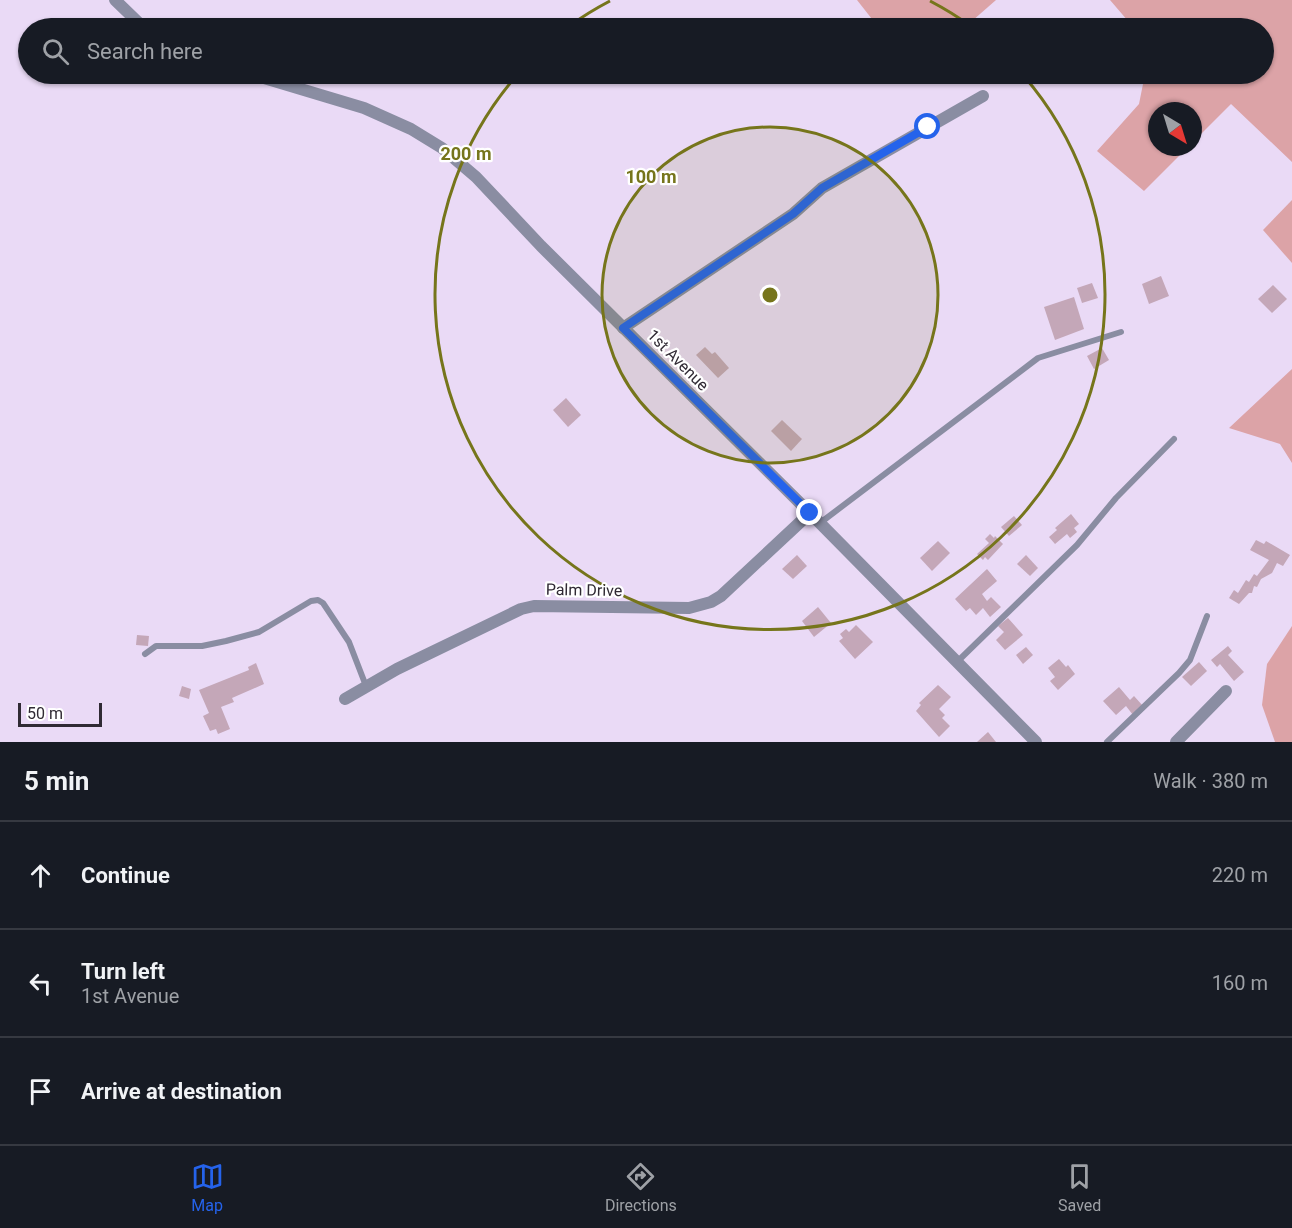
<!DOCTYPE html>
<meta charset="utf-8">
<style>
:root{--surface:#171b24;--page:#242831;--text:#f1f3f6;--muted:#9ea1a6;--line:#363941;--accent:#2563eb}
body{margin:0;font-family:Roboto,sans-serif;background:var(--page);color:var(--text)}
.compass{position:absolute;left:1148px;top:102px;width:54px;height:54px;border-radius:50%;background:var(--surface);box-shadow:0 2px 4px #0004;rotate:142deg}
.scale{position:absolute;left:18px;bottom:15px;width:84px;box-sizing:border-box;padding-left:6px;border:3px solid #302a34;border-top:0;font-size:16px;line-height:21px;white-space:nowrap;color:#302a34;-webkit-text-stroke:4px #fff;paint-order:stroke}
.stop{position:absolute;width:18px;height:18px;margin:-14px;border:4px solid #2563eb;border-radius:50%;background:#fff}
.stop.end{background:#2563eb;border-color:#fff;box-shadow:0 2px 6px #0008}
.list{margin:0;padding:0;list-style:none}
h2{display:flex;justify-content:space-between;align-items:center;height:78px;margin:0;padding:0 24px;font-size:26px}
h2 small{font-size:20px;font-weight:400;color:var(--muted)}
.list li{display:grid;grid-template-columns:39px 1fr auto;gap:18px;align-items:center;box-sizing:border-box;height:108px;padding:0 24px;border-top:2px solid var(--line)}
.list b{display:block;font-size:22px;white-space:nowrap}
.list p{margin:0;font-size:20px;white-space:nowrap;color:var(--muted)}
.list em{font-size:20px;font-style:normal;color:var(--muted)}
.icon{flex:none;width:33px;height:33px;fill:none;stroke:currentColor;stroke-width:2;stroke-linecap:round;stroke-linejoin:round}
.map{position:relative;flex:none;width:1292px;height:742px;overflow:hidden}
.search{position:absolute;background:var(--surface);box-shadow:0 2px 4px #0004;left:18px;right:18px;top:18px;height:66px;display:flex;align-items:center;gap:15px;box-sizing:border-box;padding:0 21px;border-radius:33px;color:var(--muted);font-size:22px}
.sheet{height:402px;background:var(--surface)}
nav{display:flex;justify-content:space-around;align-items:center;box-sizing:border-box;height:84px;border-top:2px solid var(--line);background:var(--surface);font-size:16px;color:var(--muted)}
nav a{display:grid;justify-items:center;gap:3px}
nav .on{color:var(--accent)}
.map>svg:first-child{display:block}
.green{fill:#dca3a7}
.building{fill:#c4a7b8}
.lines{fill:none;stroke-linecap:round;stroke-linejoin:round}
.lane{stroke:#8a8da2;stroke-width:6}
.street{stroke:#8a8da2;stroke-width:12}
.route{stroke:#2563eb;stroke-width:8}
.ring{fill:none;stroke:#76751b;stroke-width:3}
.labels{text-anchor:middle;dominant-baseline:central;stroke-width:4.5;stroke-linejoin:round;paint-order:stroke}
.street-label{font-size:16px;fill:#302a34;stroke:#fff}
.centre{fill:#76751b;stroke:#fff;stroke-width:3}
.ring-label{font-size:18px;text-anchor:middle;font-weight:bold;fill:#76751b;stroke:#fff;stroke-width:4.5;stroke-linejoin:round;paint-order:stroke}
</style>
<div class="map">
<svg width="1292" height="742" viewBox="0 0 1292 742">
<rect width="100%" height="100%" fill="#eadaf6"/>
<g class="green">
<polygon points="857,0 996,0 964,28 879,28"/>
<polygon points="1110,0 1292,0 1292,162 1231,104 1193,142 1193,111 1157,111 1157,147 1188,147 1144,191 1097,151 1139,104 1145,74 1264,74 1264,28 1134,28"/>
<polygon points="1292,200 1292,263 1263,230"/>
<polygon points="1292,369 1292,463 1280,444 1229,428"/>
<polygon points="1292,626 1292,742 1275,742 1262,705 1267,664"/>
</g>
<g class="building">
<polygon points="1161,276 1169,296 1149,304 1142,284"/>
<polygon points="1092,283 1098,298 1082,303 1077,288"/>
<polygon points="1273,285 1287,299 1272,313 1258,299"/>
<polygon points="1074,297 1084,329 1055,340 1044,307"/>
<polygon points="705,347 712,354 715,352 729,368 718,378 696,355"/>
<polygon points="1102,348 1109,360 1094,369 1087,356"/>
<polygon points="566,398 581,415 568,427 553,410"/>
<polygon points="782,420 802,439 791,451 771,431"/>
<polygon points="1071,514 1079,524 1074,528 1077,532 1070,538 1067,534 1055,544 1049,537 1057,530 1055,528"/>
<polygon points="1014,516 1022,525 1009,536 1001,527"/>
<polygon points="990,534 994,538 995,536 1003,544 988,560 985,557 983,560 977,554 989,543 985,539"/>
<polygon points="1256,540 1264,544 1266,541 1290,555 1283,566 1277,563 1272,573 1261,579 1257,587 1254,586 1252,593 1249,593 1239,604 1229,598 1234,590 1238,593 1246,580 1249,582 1254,574 1257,576 1269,560 1250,550"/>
<polygon points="938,541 950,553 932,571 920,558"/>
<polygon points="797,555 807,566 793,579 782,569"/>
<polygon points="1026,555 1038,568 1030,576 1017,564"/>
<polygon points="987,569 997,581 982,594 987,601 991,597 1001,607 990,617 983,608 976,615 970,608 966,611 955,599"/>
<polygon points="818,607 831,623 814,637 802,621"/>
<polygon points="1008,618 1023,635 1005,650 996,640 1004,632 998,626"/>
<polygon points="856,625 873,642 855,659 839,641 843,638 840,634 846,629 849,632"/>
<polygon points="137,635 149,636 148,646 136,645"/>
<polygon points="1228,646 1232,651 1228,655 1244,672 1234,681 1220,664 1217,667 1211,660"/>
<polygon points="1026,647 1033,655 1023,664 1016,655"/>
<polygon points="1059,659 1066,667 1068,665 1075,674 1058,690 1050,681 1055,677 1048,668"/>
<polygon points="1199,662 1207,671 1191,686 1182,677"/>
<polygon points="256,663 264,684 232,698 234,702 221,707 230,729 218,734 216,729 210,731 203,716 209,713 199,690 249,670 248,667"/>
<polygon points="938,685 951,697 939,709 945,715 942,718 950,726 939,737 916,711 921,705 919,703"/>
<polygon points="182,686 191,689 189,699 179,696"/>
<polygon points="1119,687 1130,700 1134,696 1143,706 1133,715 1126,706 1116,715 1103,701"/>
<polygon points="988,732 996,742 977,742"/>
</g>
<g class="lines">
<g class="lane">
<polyline points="820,523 1038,358 1121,332"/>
<polyline points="145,654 156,646 202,646 226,641 259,632 311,601 318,600 323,603 349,642 366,686"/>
<polyline points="958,661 1077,545 1116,498 1174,439"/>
<polyline points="1107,742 1179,673 1190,660 1207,616"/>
</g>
<g class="street">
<polyline points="115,0 144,28"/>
<polyline points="251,74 364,108 411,129 442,148 476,177 541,246 810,513 1036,742"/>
<polyline points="623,328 793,214 822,188 983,96"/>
<polyline points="345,699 397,669 521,609 534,606 689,608 711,602 721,596 810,513"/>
<polyline points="1176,742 1226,691"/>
</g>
</g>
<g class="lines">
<polyline class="route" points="810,513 623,328 793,214 822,188 928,127"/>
</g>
<circle cx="770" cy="295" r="168" fill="#76751b" fill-opacity=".12"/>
<g class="ring">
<circle cx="770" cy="295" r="168"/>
<path d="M568 27A335 335 0 0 1 610 1M930 1A335 335 0 0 1 972 27M1023 75A335 335 0 1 1 517 75"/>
</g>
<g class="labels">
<g class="street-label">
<text transform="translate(678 360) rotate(45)">1st Avenue</text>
<text transform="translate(584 590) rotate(1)">Palm Drive</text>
</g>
</g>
<circle cx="770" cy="295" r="9" class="centre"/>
<g class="ring-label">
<text x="466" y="160">200 m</text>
<text x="651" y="183">100 m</text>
</g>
</svg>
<svg class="compass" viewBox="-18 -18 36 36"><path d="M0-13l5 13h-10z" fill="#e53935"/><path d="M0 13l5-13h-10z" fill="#9ea1a6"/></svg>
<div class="scale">50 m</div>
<div class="stop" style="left:928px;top:127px"></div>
<div class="stop end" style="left:810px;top:513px"></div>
<div class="search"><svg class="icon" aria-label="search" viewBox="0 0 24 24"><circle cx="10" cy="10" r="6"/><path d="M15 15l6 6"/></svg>Search here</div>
</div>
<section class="sheet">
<h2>5 min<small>Walk · 380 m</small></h2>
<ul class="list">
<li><svg class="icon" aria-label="ahead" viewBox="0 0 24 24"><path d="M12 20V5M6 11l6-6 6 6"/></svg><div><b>Continue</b></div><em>220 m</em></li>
<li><svg class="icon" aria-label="left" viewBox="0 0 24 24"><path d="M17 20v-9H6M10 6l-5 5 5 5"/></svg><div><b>Turn left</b><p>1st Avenue</p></div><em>160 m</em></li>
<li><svg class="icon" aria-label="arrive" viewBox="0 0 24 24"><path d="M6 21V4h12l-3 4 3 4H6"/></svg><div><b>Arrive at destination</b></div></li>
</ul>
</section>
<nav>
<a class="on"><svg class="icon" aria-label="map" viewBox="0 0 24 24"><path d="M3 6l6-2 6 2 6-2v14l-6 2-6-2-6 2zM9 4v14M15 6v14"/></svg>Map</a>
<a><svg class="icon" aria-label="directions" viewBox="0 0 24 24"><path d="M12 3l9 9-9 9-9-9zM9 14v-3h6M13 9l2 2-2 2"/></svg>Directions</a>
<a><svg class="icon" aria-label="saved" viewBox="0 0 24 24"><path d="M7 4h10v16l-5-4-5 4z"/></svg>Saved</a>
</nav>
